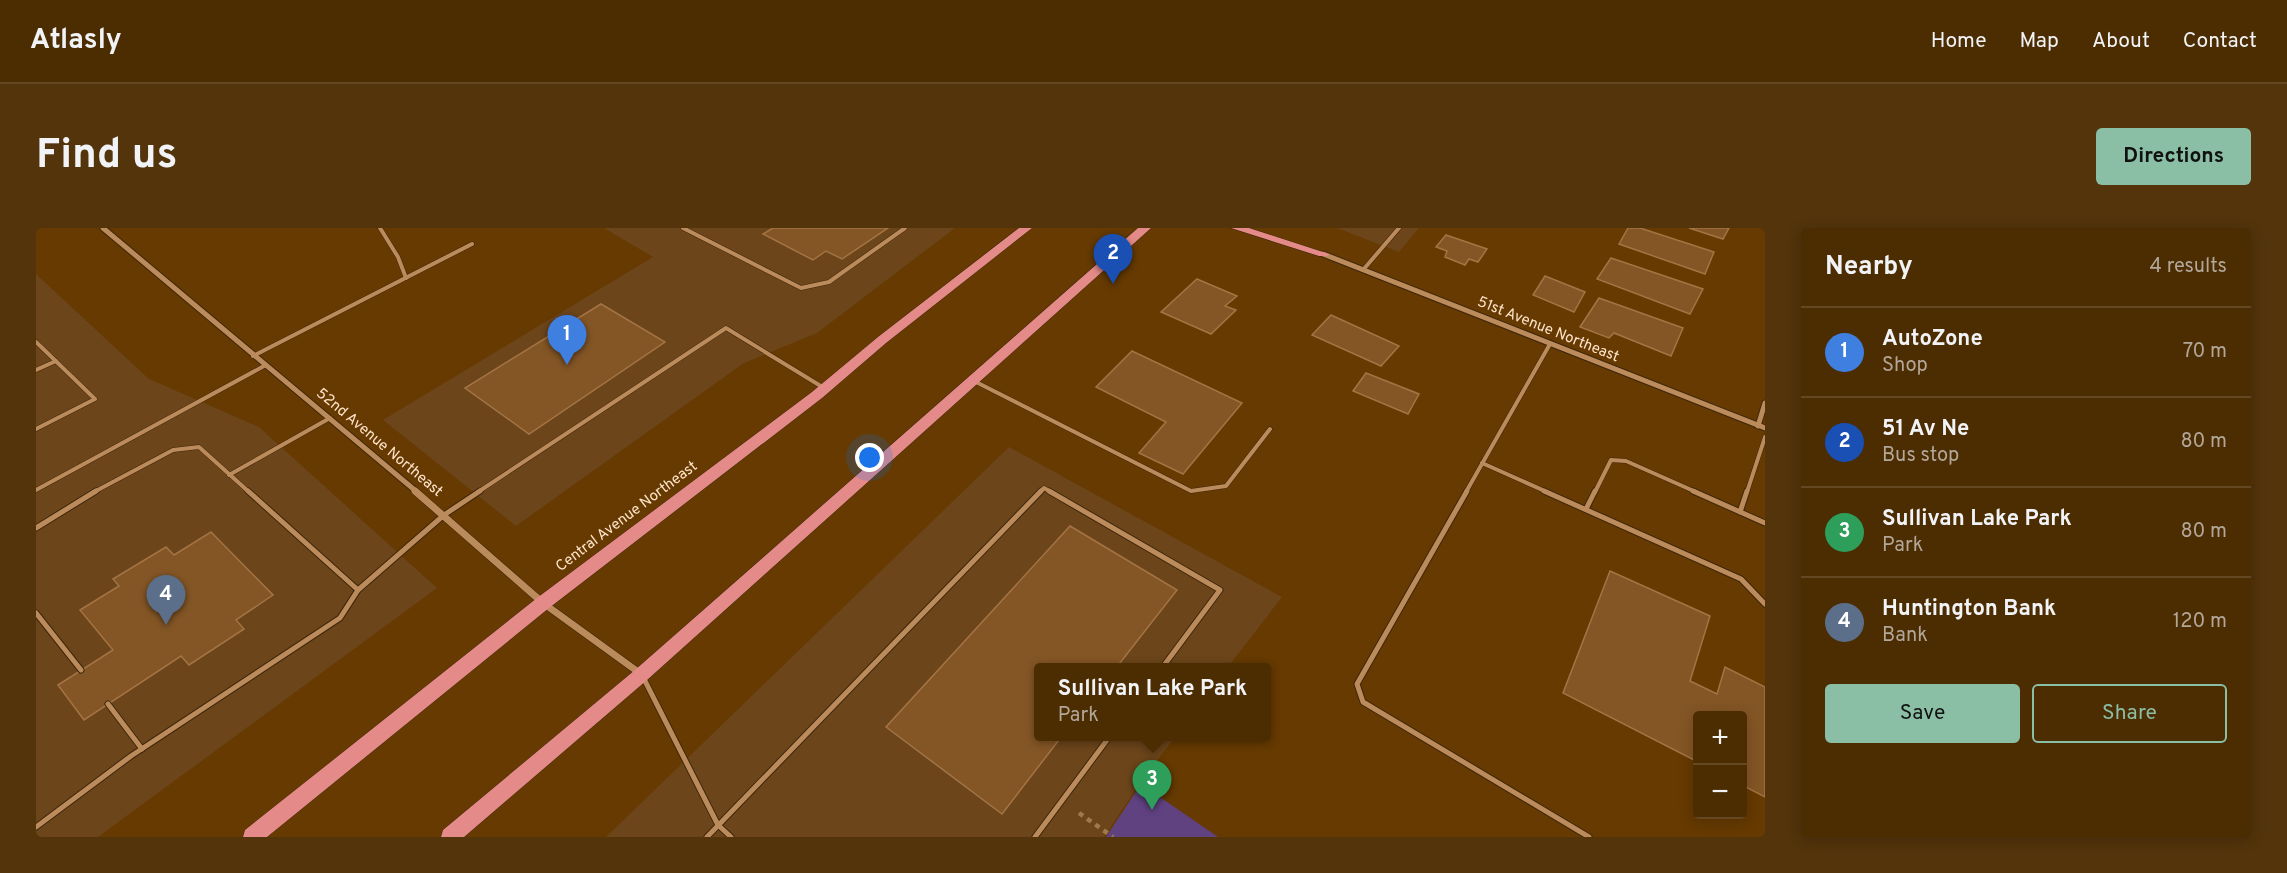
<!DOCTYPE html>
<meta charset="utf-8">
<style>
:root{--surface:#4c2c01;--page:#53340b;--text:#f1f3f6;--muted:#b2a799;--line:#634823;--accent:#8abfa5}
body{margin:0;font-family:Overpass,sans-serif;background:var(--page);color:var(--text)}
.controls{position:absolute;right:18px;bottom:18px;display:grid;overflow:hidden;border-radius:6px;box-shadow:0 3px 15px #0003}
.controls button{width:54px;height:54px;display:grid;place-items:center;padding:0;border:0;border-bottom:2px solid var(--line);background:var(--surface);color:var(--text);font:30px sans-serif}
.you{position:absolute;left:834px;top:230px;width:21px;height:21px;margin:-15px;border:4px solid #fff;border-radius:50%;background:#1a73e8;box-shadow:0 0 0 9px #1a73e833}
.badge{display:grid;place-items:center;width:39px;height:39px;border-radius:50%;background:var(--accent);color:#fff;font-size:20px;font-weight:700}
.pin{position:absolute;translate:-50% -50px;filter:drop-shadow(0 2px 3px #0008)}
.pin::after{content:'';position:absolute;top:32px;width:21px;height:18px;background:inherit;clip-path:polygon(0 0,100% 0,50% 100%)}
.popup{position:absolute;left:998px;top:435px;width:237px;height:78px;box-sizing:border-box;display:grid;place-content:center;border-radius:6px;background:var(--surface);filter:drop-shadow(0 2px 4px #0005);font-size:20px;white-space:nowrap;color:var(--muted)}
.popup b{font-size:22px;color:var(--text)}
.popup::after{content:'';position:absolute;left:50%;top:100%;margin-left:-12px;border:12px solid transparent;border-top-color:var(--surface)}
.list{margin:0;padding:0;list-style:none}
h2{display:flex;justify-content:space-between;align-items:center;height:78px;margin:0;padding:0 24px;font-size:26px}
h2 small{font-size:20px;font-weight:400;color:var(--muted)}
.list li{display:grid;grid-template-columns:39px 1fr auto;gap:18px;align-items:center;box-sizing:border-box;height:90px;padding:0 24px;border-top:2px solid var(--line)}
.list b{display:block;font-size:22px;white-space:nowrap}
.list p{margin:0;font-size:20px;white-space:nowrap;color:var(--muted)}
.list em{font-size:20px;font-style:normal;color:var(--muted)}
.actions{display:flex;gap:12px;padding:18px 24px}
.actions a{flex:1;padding:14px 0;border:2px solid var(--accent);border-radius:6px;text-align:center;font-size:21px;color:var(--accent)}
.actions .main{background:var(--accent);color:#111}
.map{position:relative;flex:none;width:1729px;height:609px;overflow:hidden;border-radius:6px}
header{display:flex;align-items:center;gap:36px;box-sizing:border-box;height:84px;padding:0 30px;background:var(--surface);border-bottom:2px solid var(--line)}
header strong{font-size:28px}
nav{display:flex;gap:33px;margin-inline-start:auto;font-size:21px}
.intro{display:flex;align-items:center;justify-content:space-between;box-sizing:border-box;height:144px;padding:0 36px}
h1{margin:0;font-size:42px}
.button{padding:15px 27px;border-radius:6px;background:var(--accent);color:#111;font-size:21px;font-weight:700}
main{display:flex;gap:36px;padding:0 36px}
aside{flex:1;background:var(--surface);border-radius:6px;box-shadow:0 3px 15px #0003}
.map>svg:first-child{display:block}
.built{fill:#6c451a}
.green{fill:#604281}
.building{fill:#845625;stroke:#a47444;stroke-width:1.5}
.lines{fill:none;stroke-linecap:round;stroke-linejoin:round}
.service-far1-casing{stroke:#3e260c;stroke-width:5}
.service-casing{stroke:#3e260c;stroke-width:7}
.minor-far1-casing{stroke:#3e260c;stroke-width:7}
.minor-casing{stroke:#3e260c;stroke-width:8}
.primary-casing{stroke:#3e260c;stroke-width:1}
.path{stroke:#9f7a4d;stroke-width:4.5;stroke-dasharray:5 5;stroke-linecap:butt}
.service-far1{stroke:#bc8b5b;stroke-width:4}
.service{stroke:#bc8b5b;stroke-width:5}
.minor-far1{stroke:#bc8b5b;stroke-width:5}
.minor{stroke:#bc8b5b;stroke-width:7}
.primary{fill:#e48b89;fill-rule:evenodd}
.labels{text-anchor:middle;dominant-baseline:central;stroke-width:4.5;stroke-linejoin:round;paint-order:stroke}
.street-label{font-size:15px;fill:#fee3ca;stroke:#663a01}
</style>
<header>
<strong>Atlasly</strong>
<nav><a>Home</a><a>Map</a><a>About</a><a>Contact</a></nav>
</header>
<div class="intro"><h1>Find us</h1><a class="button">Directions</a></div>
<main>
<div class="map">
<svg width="1729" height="609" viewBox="0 0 1729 609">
<rect width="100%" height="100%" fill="#663a01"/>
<g class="built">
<polygon points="568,0 919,0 781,105 708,135 480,298 347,192 617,29"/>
<polygon points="1301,0 1383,0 1363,24"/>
<polygon points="0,46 113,151 223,199 401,360 62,609 0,609"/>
<polygon points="973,219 1246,369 1192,439 1002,440 1002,508 1139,509 1104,555 1068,609 570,609"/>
</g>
<polygon class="green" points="1105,556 1182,609 1070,609"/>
<g class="building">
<polygon points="737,0 852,0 806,31 790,23 777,32 727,6"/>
<polygon points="1592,0 1604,0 1678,24 1669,46 1583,16"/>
<polygon points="1653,0 1693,0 1687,11"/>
<polygon points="1410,7 1451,21 1442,34 1433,31 1429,37 1409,29 1411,23 1400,19"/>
<polygon points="1575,30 1667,61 1654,86 1561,51"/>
<polygon points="1509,48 1549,64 1538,84 1497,67"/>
<polygon points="1161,51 1201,68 1189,78 1200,82 1175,106 1125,84"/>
<polygon points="1563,70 1647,100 1635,128 1578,105 1573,110 1544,99"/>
<polygon points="565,76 629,114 493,206 429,160"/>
<polygon points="1295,87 1363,118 1345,138 1276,107"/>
<polygon points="1096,123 1206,175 1147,246 1103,225 1130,194 1060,159"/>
<polygon points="1330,145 1383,166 1372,186 1317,163"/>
<polygon points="1034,298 1141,362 1080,440 1002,440 1002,508 1026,508 966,586 850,499"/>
<polygon points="175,304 237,367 200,392 208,401 153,437 145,428 48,492 22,457 77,422 44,382 83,358 77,351 130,319 138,327"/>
<polygon points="1574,343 1674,388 1654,453 1681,466 1689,439 1729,459 1729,569 1706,557 1706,488 1662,488 1662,534 1527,465"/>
</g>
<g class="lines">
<defs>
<g id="service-far1">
<polyline points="344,0 362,29 370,50"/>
<polyline points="647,0 765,60 793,54 869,0"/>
<polyline points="1327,42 1363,0"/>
<polyline points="0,114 59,171 0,201"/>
<polyline points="217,128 436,16"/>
<polyline points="0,142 20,133"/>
<polyline points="938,153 1155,263 1190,258 1234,201"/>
<polyline points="1446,235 1511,264"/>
<polyline points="193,247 294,190"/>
<polyline points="0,262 228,138"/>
<polyline points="58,264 137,222 163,219 213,264"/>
<polyline points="442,264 690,100 788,160"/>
<polyline points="1004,264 1008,260 1015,264"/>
<polyline points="1430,264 1514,116"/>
<polyline points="1559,264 1575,232 1590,233 1660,264"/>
<polyline points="1711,264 1729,209"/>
</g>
<g id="service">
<polyline points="212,263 322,362"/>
<polyline points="1013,263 1184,362 1126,440"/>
<polyline points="1431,263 1321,456 1327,474 1553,609"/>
<polyline points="1508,263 1705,351 1729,376"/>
<polyline points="1657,263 1729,295"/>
<polyline points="1550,281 1559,263"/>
<polyline points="1704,284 1711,263"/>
<polyline points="0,300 60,263"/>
<polyline points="0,385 45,442"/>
<polyline points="607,449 682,597 695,609"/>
<polyline points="72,476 106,521"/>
<polyline points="0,599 95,528 304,390 322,362 408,287 444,263"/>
<polyline points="671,609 1005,263"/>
<polyline points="999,609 1074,508"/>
</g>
<g id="minor-far1">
<polyline points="67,0 381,264"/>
<polyline points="1287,26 1729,200"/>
<polyline points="1722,198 1729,175"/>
</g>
<polyline id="minor" points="379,263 507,375 605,446"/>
<g id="primary">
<polygon points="983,0 996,0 850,115 786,170 513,380 231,609 207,609 209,602 501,370 776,164 842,109"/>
<polygon points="1102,0 1115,0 611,452 428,609 405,609 407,602 599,442"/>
<polygon points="1195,0 1213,0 1293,26 1291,28 1283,28"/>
</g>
</defs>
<use href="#service-far1" class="service-far1-casing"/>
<use href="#service" class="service-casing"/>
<use href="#minor-far1" class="minor-far1-casing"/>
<use href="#minor" class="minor-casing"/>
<use href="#primary" class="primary-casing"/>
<polyline class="path" points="1043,585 1077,609"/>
<use href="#service-far1" class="service-far1"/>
<use href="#service" class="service"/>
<use href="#minor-far1" class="minor-far1"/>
<use href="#minor" class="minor"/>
<use href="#primary" class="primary"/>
</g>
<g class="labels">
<g class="street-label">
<text transform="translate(1512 102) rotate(22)">51st Avenue Northeast</text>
<text transform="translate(343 215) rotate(40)">52nd Avenue Northeast</text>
<text transform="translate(591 289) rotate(-37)">Central Avenue Northeast</text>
</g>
</g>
</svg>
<div class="controls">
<button>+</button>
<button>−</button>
</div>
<div class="you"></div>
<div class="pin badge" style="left:531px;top:137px;background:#3f7fe0">1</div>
<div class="pin badge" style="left:1077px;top:56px;background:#1a4fb4">2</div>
<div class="pin badge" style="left:1116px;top:582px;background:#2e9e5b">3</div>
<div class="popup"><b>Sullivan Lake Park</b>Park</div>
<div class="pin badge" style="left:130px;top:397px;background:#5c6f8a">4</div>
</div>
<aside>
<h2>Nearby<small>4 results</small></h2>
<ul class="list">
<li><span class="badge" style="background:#3f7fe0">1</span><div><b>AutoZone</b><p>Shop</p></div><em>70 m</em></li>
<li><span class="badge" style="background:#1a4fb4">2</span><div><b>51 Av Ne</b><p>Bus stop</p></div><em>80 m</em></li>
<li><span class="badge" style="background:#2e9e5b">3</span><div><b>Sullivan Lake Park</b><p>Park</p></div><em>80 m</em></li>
<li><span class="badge" style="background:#5c6f8a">4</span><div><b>Huntington Bank</b><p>Bank</p></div><em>120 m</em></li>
</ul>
<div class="actions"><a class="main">Save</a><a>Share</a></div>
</aside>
</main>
